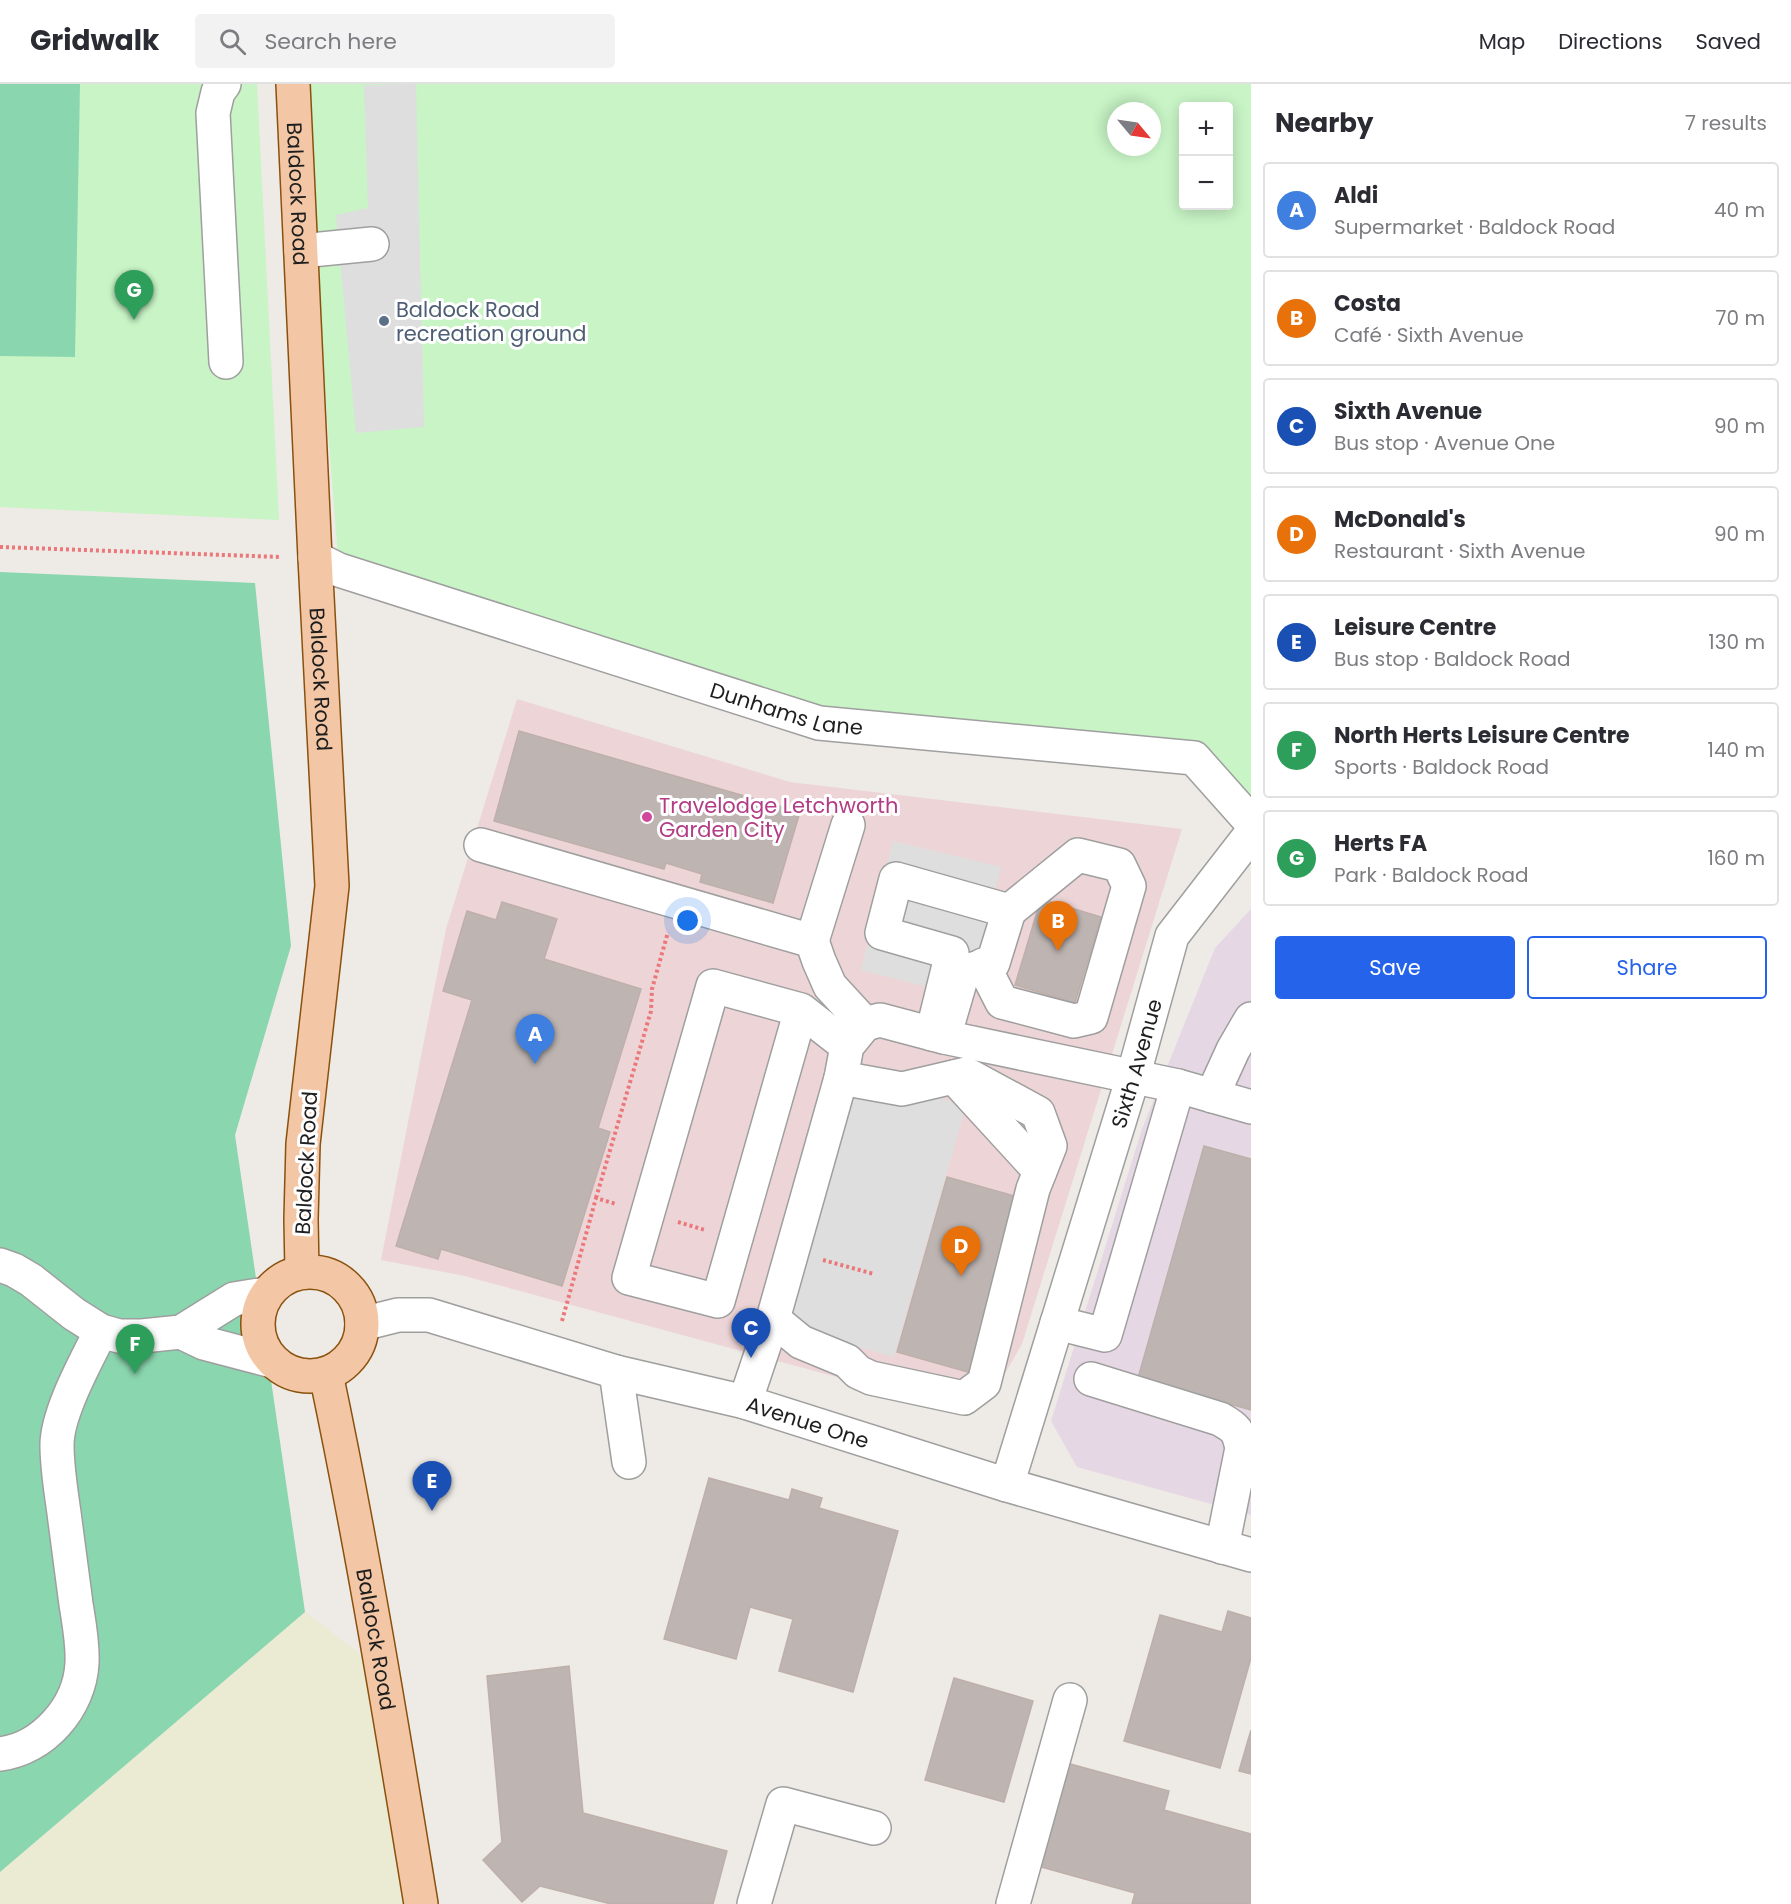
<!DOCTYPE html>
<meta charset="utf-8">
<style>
:root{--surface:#fff;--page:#f2f2f3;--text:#2b2b33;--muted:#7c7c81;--line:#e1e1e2;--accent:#2563eb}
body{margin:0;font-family:Poppins,sans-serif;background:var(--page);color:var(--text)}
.controls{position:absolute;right:18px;top:18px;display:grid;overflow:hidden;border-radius:6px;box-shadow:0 3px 15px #0003}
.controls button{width:54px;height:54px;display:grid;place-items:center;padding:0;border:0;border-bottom:2px solid var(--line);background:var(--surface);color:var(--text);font:30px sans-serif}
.compass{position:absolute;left:1107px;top:18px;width:54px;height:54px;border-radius:50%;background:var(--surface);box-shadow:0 3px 15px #0003;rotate:119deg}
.you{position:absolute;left:688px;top:837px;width:21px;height:21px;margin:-15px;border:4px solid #fff;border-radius:50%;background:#1a73e8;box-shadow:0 0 0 9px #1a73e833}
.badge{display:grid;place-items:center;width:39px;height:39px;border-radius:50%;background:var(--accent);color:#fff;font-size:20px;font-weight:700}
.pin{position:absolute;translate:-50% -50px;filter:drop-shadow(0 2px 3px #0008)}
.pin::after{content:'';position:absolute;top:32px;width:21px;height:18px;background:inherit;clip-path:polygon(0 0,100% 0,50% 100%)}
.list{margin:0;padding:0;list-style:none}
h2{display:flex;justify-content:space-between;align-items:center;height:78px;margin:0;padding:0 24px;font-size:26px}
h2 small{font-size:20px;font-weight:400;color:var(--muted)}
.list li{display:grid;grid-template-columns:39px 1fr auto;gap:18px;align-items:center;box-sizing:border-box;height:96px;margin:0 12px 12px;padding:0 12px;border:2px solid var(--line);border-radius:6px}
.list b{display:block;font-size:22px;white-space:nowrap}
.list p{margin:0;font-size:20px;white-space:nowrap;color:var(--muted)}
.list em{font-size:20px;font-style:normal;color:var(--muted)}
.actions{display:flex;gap:12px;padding:18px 24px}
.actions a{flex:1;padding:14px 0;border:2px solid var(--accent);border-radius:6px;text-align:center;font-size:21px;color:var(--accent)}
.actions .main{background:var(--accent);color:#fff}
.icon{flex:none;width:33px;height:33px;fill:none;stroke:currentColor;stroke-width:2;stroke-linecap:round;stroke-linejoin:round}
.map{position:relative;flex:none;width:1251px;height:1820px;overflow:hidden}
header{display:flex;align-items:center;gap:36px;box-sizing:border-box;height:84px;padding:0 30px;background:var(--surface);border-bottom:2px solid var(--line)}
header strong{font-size:28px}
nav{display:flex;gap:33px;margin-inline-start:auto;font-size:21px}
.search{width:420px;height:54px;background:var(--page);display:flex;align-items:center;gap:15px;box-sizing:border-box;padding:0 21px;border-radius:6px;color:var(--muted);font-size:22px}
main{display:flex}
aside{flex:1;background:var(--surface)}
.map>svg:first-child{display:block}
.commercial{fill:#edd5d7}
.industrial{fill:#e6d7e5}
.farmland{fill:#ebead2}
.park{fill:#c8f4c6;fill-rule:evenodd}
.pitch{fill:#8ad6af}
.parking{fill:#dedede}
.building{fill:#beb5b2;stroke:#beafa9;stroke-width:1.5}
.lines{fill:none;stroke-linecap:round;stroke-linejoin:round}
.minor-casing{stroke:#9f9f9f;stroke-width:36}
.major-casing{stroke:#8a510e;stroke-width:36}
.path{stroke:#ec777a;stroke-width:4;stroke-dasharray:3 3;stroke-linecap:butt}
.minor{stroke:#fff;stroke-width:33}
.major{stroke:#f3c7a5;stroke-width:33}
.service-dot{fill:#5c6f8a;stroke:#fff;stroke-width:2}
.hotel-dot{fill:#d1479c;stroke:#fff;stroke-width:2}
.labels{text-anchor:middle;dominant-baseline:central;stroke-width:6;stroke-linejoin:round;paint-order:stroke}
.street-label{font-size:21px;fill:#1e1e1e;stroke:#fff}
.service-label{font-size:21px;fill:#4e5e75;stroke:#fff;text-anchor:start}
.hotel-label{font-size:21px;fill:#b23c85;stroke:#fff;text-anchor:start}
</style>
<header>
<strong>Gridwalk</strong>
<div class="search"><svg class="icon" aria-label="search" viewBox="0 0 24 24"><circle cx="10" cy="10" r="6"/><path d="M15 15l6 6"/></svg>Search here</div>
<nav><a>Map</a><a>Directions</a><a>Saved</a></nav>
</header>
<main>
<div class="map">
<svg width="1251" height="1820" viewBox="0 0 1251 1820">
<rect width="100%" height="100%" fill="#eeeae5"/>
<polygon class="commercial" points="517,615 790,698 1182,745 1022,1260 991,1314 951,1324 465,1192 381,1176 446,845"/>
<polygon class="industrial" points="1251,825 1251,1431 1077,1383 1051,1337 1142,1045 1215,864"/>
<polygon class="farmland" points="305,1528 367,1575 403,1820 0,1820 0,1788"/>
<g class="park">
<polygon points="0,0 257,0 279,436 0,423"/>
<path d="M301 0H1251V738L1194 674 819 639 339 486ZM1184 22H1228V122H1184ZM1116 27H1152V63H1116Z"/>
</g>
<g class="pitch">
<polygon points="0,0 80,0 75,273 0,272"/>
<polygon points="0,488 255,499 291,862 235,1051 305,1528 0,1788"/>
</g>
<g class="parking">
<polygon points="416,0 424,343 356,349 336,131 368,124 364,1"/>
<polygon points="893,757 1001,783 968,913 861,886"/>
<polygon points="860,991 966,1022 894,1273 788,1243"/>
</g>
<g class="building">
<polygon points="519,647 800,728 773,819 700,798 702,790 666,779 664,785 494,737"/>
<polygon points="1041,815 1101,833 1075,919 1015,901"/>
<polygon points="502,818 557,835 544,875 641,905 598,1044 610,1048 562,1202 441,1165 438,1175 396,1162 472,916 443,907 467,827 496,836"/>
<polygon points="1204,1062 1251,1075 1251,1326 1138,1294"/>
<polygon points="947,1093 1025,1115 975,1290 897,1268"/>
<polygon points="709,1394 789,1416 792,1405 822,1414 819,1424 898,1447 853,1608 779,1587 793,1535 750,1523 736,1575 664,1555"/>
<polygon points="1228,1527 1251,1534 1251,1574 1220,1684 1124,1657 1160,1531 1222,1548"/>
<polygon points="569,1582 583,1729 727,1767 713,1820 611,1820 540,1802 522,1818 483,1776 502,1758 487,1592"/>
<polygon points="954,1594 1033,1617 1004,1718 925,1696"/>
<polygon points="1251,1646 1251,1690 1239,1687"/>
<polygon points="1063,1678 1169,1707 1164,1726 1251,1750 1251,1820 1132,1820 1135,1809 1034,1781"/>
</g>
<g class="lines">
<defs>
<g id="minor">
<polyline points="224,0 218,8 213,29 226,278"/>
<polyline points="301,167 372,160"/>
<path id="s1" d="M315 474 339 486 819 639 1194 674 1251 738"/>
<polyline points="481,761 812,857 819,877 830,902 865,940"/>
<polyline points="812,857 848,741"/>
<polyline points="983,881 1002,918 1074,937 1091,933 1129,802 1119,781 1078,771 1009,827"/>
<polyline points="801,926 718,1217 629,1194 713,902 801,926 847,962"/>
<polyline points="932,950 952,869 882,849 896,795 1009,827 993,879 963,888 944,953"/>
<polyline points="954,993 1040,1087"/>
<polyline points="1212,1012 1233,966 1251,935"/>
<polyline points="0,1181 14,1186 31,1196 74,1230 101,1247 119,1252 142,1252 181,1248 234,1215 266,1210"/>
<polyline points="773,1235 801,1258 847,1277 858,1288 871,1294 964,1314 984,1299 1033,1105 1050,1062 1038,1029 966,990 902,1005 841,994"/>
<polyline points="1057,1239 1105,1251 1178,1002"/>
<path id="s2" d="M362 1240 398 1231H429L616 1288 745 1318 1007 1401 1251 1471"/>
<polyline points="181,1248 204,1259 272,1277"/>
<polyline points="616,1288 629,1378"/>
<path d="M1091 1295 1220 1335C1236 1344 1238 1346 1242 1364L1222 1463"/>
<polyline points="745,1318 773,1235 841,994 847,962 865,940 880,936 944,953 1178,1002 1251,1023"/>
<path id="s3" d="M1007 1401 1133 993 1172 852 1251 750"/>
<path d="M0 1670C43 1665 80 1623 82 1579 83 1559 79 1539 76 1520 72 1490 68 1460 64 1429 61 1407 57 1384 57 1361 57 1329 86 1277 101 1247"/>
<polyline points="754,1820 783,1720 874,1744"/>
<polyline points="1013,1820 1070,1616"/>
</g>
<g id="major">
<path id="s4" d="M293 0 315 474 332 802 303 1060 301 1135 302 1188"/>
<circle cx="310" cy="1240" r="52"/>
<path id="s5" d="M326 1290C363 1466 392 1643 421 1820"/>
</g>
</defs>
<use href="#minor" class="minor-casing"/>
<use href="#major" class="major-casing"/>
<g class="path">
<polyline points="0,463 281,473"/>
<polyline points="596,1114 651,927 652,905 668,848"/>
<polyline points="678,1138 705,1146"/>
<polyline points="823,1176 874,1190"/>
<polyline points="562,1237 596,1114 616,1120"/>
</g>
<use href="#minor" class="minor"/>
<use href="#major" class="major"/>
</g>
<circle class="service-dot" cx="384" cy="237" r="6"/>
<circle class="hotel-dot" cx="647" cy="733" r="6"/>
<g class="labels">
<g class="street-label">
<text stroke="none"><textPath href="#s4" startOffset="110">Baldock Road</textPath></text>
<text stroke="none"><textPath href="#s4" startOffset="596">Baldock Road</textPath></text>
<text stroke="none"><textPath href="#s1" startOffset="496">Dunhams Lane</textPath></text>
<text stroke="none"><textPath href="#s3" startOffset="441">Sixth Avenue</textPath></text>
<text transform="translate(306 1079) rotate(-87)">Baldock Road</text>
<text stroke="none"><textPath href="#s2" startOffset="462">Avenue One</textPath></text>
<text stroke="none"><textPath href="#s5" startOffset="270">Baldock Road</textPath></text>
</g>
<g class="service-label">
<text x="396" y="225">Baldock Road<tspan x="396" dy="24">recreation ground</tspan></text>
</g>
<g class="hotel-label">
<text x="659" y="721">Travelodge Letchworth<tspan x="659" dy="24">Garden City</tspan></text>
</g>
</g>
</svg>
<div class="controls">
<button>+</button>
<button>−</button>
</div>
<svg class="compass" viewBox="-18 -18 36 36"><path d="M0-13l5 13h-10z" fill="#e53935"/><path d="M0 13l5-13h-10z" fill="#7c7c81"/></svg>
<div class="you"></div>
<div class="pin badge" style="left:535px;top:980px;background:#3f7fe0">A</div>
<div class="pin badge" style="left:1058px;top:867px;background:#e8710a">B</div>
<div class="pin badge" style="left:751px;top:1274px;background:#1a4fb4">C</div>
<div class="pin badge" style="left:961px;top:1192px;background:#e8710a">D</div>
<div class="pin badge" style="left:432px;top:1427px;background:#1a4fb4">E</div>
<div class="pin badge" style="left:135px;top:1290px;background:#2e9e5b">F</div>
<div class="pin badge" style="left:134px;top:236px;background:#2e9e5b">G</div>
</div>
<aside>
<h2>Nearby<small>7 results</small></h2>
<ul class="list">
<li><span class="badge" style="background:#3f7fe0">A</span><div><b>Aldi</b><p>Supermarket · Baldock Road</p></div><em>40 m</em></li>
<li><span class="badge" style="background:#e8710a">B</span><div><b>Costa</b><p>Café · Sixth Avenue</p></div><em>70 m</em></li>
<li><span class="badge" style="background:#1a4fb4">C</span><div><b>Sixth Avenue</b><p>Bus stop · Avenue One</p></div><em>90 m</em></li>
<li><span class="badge" style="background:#e8710a">D</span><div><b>McDonald's</b><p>Restaurant · Sixth Avenue</p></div><em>90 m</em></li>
<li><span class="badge" style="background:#1a4fb4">E</span><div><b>Leisure Centre</b><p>Bus stop · Baldock Road</p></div><em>130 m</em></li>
<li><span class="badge" style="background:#2e9e5b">F</span><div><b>North Herts Leisure Centre</b><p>Sports · Baldock Road</p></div><em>140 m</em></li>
<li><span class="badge" style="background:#2e9e5b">G</span><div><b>Herts FA</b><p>Park · Baldock Road</p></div><em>160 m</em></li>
</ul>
<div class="actions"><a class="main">Save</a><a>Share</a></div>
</aside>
</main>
